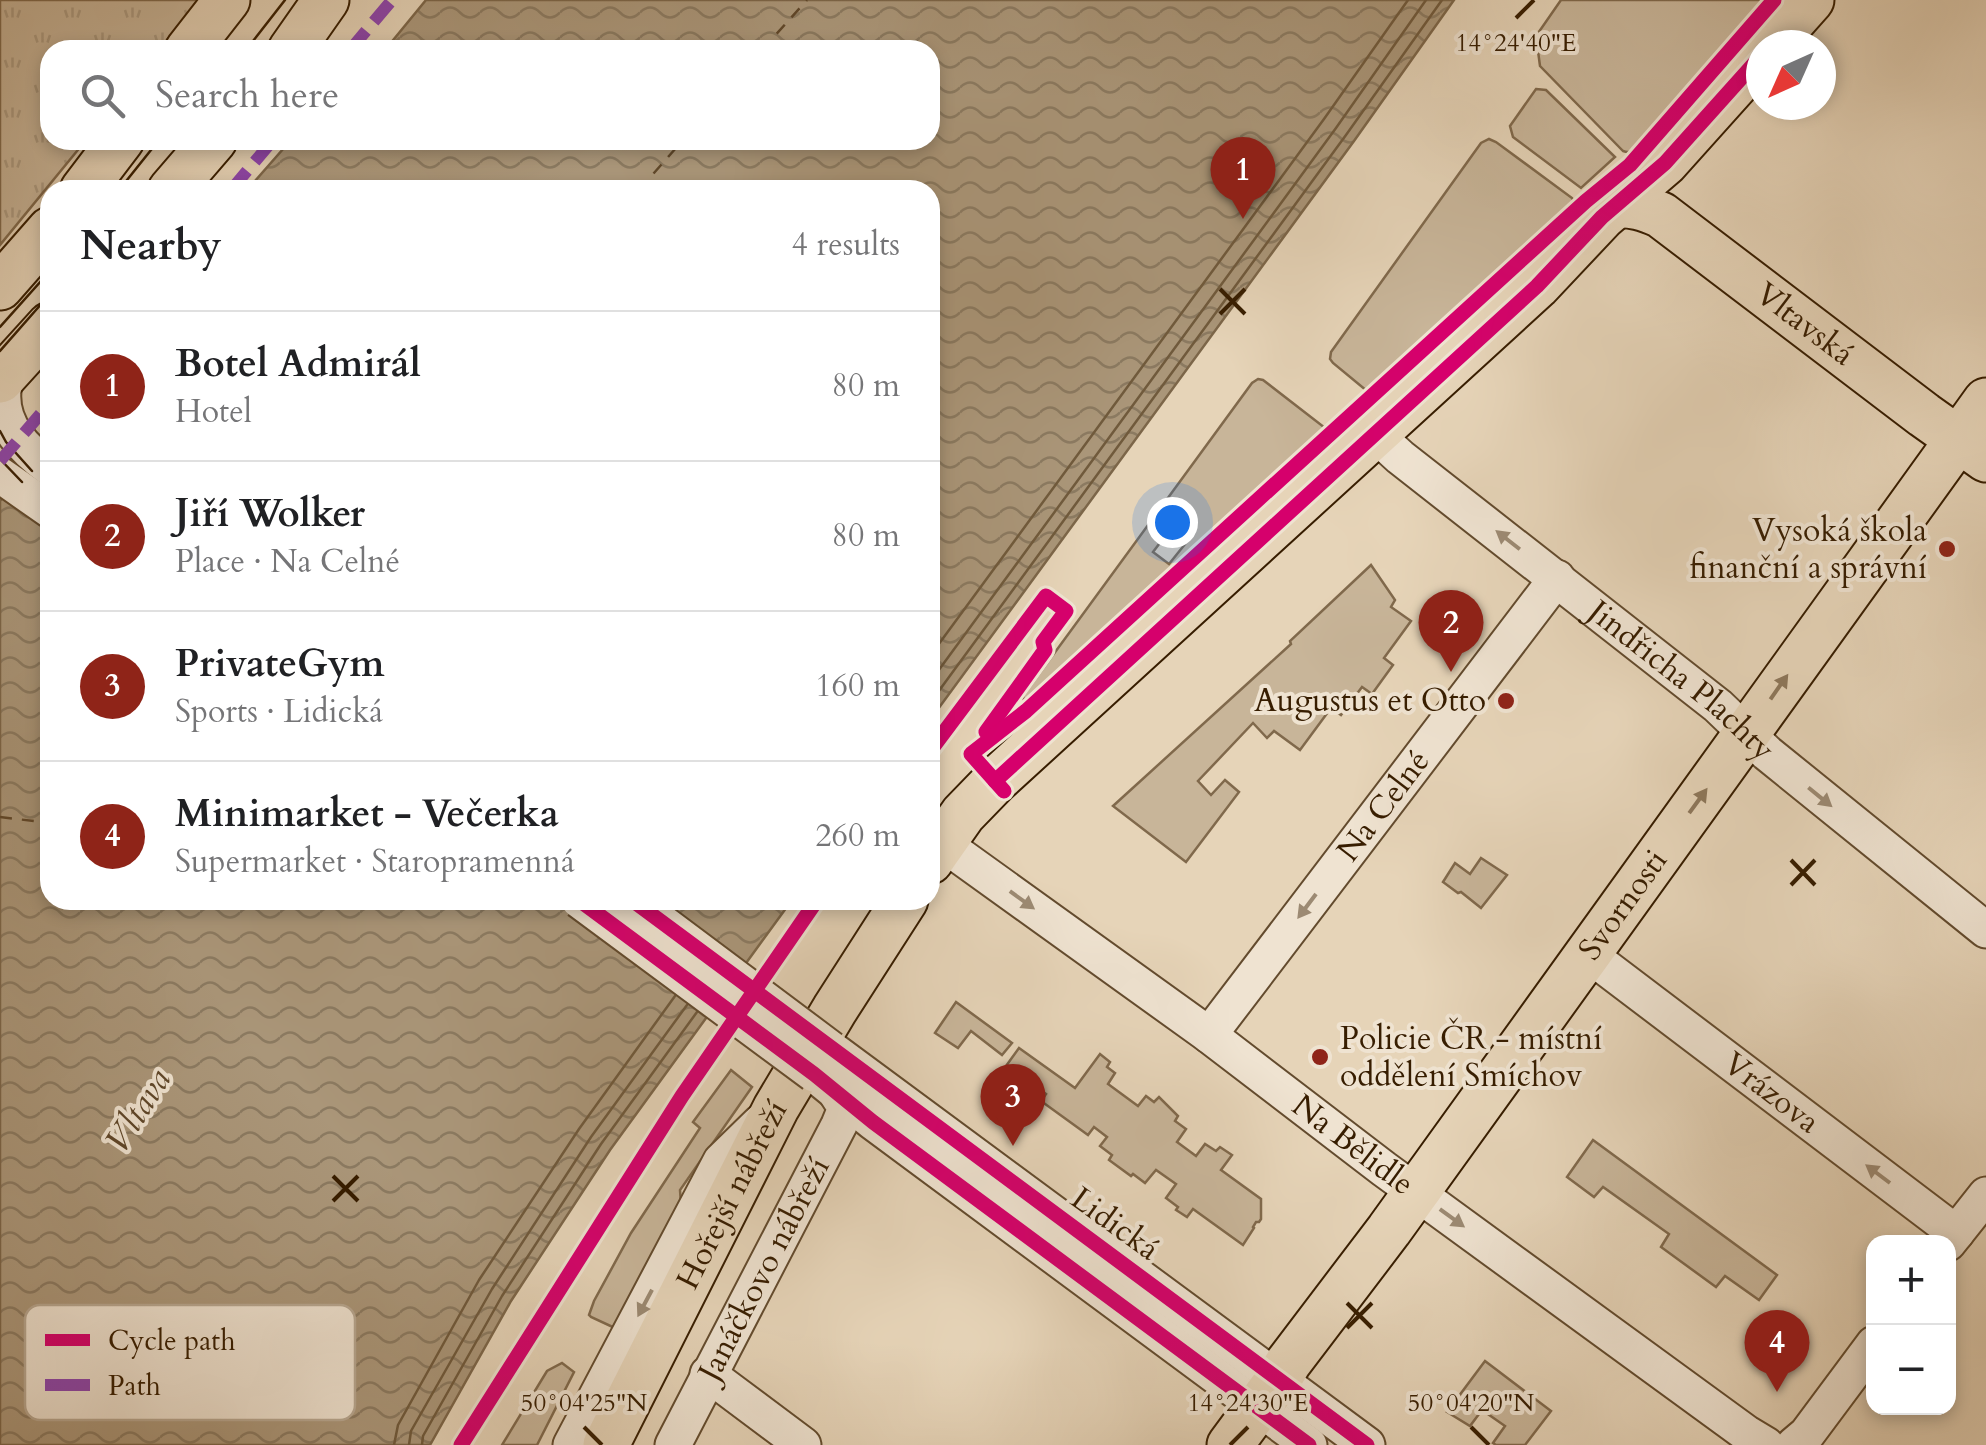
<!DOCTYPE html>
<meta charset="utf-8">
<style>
:root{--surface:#fff;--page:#f2f2f2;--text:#202124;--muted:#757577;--line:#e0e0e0;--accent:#8f2418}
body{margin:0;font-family:Cardo,serif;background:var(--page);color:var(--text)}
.controls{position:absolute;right:30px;bottom:30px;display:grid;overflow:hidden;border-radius:20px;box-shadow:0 5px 15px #0003}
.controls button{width:90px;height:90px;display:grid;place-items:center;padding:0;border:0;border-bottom:2px solid var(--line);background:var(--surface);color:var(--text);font:50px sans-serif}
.compass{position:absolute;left:1746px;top:30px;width:90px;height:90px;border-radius:50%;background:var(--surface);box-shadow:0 5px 15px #0003;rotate:225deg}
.you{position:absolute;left:1172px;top:522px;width:35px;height:35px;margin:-25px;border:8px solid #fff;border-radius:50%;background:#1a73e8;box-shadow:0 0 0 15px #1a73e833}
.badge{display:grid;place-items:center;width:65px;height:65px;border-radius:50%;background:var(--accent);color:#fff;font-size:32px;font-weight:700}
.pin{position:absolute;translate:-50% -82px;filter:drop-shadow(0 2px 5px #0008)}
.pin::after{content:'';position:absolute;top:52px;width:35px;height:30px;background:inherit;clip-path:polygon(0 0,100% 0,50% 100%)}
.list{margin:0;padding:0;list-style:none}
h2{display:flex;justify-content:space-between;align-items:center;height:130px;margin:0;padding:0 40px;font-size:42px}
h2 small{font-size:32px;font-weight:400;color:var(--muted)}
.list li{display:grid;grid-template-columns:65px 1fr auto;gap:30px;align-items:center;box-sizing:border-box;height:150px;padding:0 40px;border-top:2px solid var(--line)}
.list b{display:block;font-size:38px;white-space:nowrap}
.list p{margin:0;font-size:32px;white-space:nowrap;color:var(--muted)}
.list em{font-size:32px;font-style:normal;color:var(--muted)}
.icon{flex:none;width:55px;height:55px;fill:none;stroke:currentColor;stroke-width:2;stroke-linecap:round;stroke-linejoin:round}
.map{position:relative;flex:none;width:1986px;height:1445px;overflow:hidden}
.search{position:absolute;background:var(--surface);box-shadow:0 5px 15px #0003;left:40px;top:40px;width:900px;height:110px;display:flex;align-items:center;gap:25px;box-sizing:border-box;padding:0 35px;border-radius:30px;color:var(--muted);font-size:38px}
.panel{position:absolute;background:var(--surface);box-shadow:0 5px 15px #0003;left:40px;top:180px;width:900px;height:730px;border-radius:30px}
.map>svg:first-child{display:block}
.green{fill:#c8b599;stroke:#80694c;stroke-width:2.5;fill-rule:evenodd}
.park{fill:url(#park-tufts);stroke:#80694c;stroke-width:2.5}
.water{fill:url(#water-waves);stroke:#7c6649;stroke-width:2.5}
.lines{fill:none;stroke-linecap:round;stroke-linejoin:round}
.shore{stroke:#705a3c;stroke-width:2.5}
.ferry{stroke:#5f472a;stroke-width:2.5;stroke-dasharray:12 10;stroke-linecap:butt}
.minor-casing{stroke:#634b2e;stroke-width:39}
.major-casing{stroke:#371d00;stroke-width:49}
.minor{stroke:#efe3d1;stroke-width:35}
.major{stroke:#e6d4b8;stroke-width:45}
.tram{stroke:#371d00;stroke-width:2.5}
.minor-bridge-casing{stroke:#634b2e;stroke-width:39;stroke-linecap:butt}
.minor-bridge{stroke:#efe3d1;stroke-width:35}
.quiet{stroke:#8e44ad;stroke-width:12;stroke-dasharray:25 12;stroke-linecap:butt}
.cycleway-casing{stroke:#efe3d1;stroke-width:21}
.cycleway{stroke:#d6006c;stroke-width:15}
.oneway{fill:#9c8a73}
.oneway2{fill:#8e785c}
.ticks{fill:none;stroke:#371d00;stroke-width:4}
.poi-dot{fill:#8f2418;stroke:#efe3d1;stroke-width:4}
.labels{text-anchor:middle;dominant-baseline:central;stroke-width:8;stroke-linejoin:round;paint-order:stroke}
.street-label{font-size:32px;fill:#371d00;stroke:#efe3d1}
.poi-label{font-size:32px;fill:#371d00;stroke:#efe3d1;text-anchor:end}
.water-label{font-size:35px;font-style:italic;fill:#5f472a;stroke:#efe3d1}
.key{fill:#efe3d1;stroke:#b8a892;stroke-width:2.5}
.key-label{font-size:28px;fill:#371d00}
.ticks-label{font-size:25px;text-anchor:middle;fill:#371d00;stroke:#efe3d1;stroke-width:8;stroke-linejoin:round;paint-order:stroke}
</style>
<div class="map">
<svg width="1986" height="1445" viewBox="0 0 1986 1445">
<defs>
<pattern id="park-tufts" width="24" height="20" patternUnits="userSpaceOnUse" patternTransform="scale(2.5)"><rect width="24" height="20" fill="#c8b599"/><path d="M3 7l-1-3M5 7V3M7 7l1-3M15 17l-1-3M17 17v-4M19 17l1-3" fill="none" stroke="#ac9b82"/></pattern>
<pattern id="water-waves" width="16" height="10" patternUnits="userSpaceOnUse" patternTransform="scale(2.5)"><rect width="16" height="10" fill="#aa9679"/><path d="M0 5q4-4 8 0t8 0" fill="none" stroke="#8b7a61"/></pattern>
</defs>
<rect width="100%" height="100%" fill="#e6d4b8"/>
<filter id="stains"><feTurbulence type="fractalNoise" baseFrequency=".002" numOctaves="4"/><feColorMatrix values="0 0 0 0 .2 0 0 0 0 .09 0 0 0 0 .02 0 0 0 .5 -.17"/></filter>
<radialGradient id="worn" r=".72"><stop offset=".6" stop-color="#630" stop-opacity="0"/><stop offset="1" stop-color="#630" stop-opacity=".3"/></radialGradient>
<g class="green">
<path d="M1561 0H1765L1646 139C1639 146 1634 155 1623 151L1540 66 1536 36Z"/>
<polygon points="1536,89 1546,90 1615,157 1581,188 1513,137 1510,126"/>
<polygon points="1489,139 1496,142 1572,198 1575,203 1575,208 1373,391 1367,391 1333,363 1330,359 1331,352 1481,143"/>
<path d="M1258 379 1263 380 1329 431 1030 703 1024 702 1023 696 1252 383ZM1178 519 1194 533 1169 564 1153 552Z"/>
<polygon points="1371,565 1395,600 1391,607 1411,621 1384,658 1393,665 1372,694 1362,687 1341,715 1331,708 1300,750 1274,731 1267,738 1253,723 1198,781 1211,795 1225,780 1239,792 1186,862 1113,806 1291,644 1290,641"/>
<polygon points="1481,858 1507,875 1481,908 1461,892 1458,893 1443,882 1455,863 1470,874"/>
<polygon points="956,1002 1012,1043 1002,1055 971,1031 958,1048 935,1033"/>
<polygon points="1019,1048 1075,1088 1100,1054 1110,1062 1107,1067 1115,1073 1108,1084 1138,1106 1146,1096 1154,1102 1159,1097 1178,1116 1175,1121 1186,1129 1177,1142 1196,1156 1205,1144 1216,1151 1220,1147 1232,1155 1221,1170 1261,1199 1261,1219 1259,1222 1256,1222 1253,1227 1254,1228 1243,1245 1193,1209 1187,1217 1176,1210 1178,1207 1166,1198 1176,1184 1156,1170 1145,1183 1133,1174 1131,1176 1109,1160 1112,1155 1100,1146 1107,1137 1094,1127 1088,1135 1041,1101 1046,1094 1041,1090 1035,1097 1032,1094 1035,1089 1006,1066"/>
<polygon points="731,1070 752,1087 680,1190 681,1205 617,1329 591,1317 589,1315 594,1301 631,1233 700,1128 693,1122"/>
<polygon points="1593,1140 1777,1275 1759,1300 1725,1276 1716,1287 1661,1247 1669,1234 1603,1187 1594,1197 1567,1177"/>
<polygon points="1485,1361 1551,1411 1525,1445 1496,1445 1493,1443 1505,1426 1482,1410 1470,1426 1447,1412"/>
<polygon points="562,1363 574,1372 537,1445 502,1445 547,1371"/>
</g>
<polygon class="park" points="0,0 199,0 159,50 50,50 50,140 86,140 0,245"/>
<g class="water">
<polygon points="426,0 1454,0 1354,141 930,720 930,190 247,190 291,140 930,140 930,50 385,50"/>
<polygon points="50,445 50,900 792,900 610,1150 511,1301 430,1445 0,1445 0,501"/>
</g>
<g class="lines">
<g class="shore">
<polyline points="930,656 1324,119 1408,0"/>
<polyline points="930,682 1336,128 1426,0"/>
<polyline points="930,703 1346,135 1442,0"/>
<polyline points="394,1445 398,1425 479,1280 579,1129 675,996"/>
<polyline points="409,1445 411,1431 492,1289 591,1137 687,1005"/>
<polyline points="422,1445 423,1436 502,1296 601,1144 697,1012"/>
</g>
<g class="ferry">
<polyline points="762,50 807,0"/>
<polyline points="639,190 683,140"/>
<polyline points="0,817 50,823"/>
</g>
<defs>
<g id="minor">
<path d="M11 368C8 375 4 383 3 391 0 426 25 450 50 468"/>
<path id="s1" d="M1376 435 1400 457 1718 706 1767 753 1986 930"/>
<polyline points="0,475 50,510"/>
<path id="s2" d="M942 843 1209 1035 1384 1169 1746 1433 1766 1445"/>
<path id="s3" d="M1588 954 1956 1233"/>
<path id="s4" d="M1209 1035 1557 578"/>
<polyline points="831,1049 1367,1445"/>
<polyline points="814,1074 873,1122 1309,1445"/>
<polyline points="1948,1243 1986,1195"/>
<polyline points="708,1374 803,1445"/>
<polyline points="571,1445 721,1161 761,1122"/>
<path id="s5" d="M673 1445 839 1125 846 1108 837 1094"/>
<polyline points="1794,1445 1807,1434 1874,1344"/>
</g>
<g id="major">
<polyline points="1771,45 1811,0"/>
<polyline points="188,50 227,0"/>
<polyline points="291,50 326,0"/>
<polyline points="83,190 121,140"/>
<polyline points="171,190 214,140"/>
<path id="s6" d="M1615 205C1633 204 1645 208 1661 215L1924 415 1986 459"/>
<polyline points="0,287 50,230"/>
<polyline points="0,380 50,325"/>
<polyline points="930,861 963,814 995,781 1537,286 1602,217 1665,163 1761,56"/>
<path id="s7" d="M606 1445 776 1108 835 1009 905 900"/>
<path id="s8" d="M1230 1445 1278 1380 1288 1363 1389 1230 1986 401"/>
</g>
</defs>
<use href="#minor" class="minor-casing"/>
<use href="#major" class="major-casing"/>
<use href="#minor" class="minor"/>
<use href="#major" class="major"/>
<g class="tram">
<polyline points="246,50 285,0"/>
<polyline points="119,190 159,140"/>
<polyline points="0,327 50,271"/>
<polyline points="0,351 50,294"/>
<polyline points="0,431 6,442 32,471"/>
<polyline points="0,459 22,482"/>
</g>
<defs>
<g id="minor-bridge">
<polyline points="579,900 814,1074"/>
<polyline points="632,900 831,1049"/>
</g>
</defs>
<use href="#minor-bridge" class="minor-bridge-casing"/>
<use href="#minor-bridge" class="minor-bridge"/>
<g class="quiet">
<polyline points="350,50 392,0"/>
<polyline points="231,190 273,140"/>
<polyline points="0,461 50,403"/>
</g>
<defs>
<g id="cycleway">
<polyline points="930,751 1046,596 1066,611 1043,642 1045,650 986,732"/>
<polyline points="995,781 1537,286 1602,217 1665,163 1761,56"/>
<polyline points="1004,791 971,754 1026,711 1586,201 1630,165 1774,0"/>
<polyline points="579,900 814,1074 873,1122 1309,1445"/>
<polyline points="632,900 1367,1445"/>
<polyline points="461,1445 682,1096 817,900"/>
</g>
</defs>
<use href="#cycleway" class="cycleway-casing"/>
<use href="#cycleway" class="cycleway"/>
</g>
<defs><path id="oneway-solid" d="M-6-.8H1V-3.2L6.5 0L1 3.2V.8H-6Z" transform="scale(2.5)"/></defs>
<g class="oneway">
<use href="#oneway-solid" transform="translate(1508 540) rotate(-142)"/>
<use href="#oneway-solid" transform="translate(1820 797) rotate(39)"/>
<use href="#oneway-solid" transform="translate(1022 900) rotate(36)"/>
<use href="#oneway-solid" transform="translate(1307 906) rotate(127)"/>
<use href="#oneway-solid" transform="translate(1878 1174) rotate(-143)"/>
<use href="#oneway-solid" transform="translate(1452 1218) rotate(36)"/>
<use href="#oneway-solid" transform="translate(645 1303) rotate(118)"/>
</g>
<g class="oneway2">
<use href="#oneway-solid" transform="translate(1779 687) rotate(-55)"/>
<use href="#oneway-solid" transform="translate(1698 801) rotate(-54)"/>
</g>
<path class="ticks" d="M1516 18 1534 0M1220 289 1245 314M1220 314 1245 289M1791 860 1815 885M1791 885 1815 860M333 1176 358 1201M333 1201 358 1176M1347 1303 1372 1328M1347 1328 1372 1303M584 1427 602 1445M1471 1427 1489 1445M1230 1445 1248 1427"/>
<g class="poi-dot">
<circle cx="1947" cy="549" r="10"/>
<circle cx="1506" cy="701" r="10"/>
<circle cx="1320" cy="1057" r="10"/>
</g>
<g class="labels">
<g class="street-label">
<text stroke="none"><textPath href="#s6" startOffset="228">Vltavská</textPath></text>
<text stroke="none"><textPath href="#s1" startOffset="392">Jindřicha Plachty</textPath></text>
<text stroke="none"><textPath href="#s4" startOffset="288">Na Celné</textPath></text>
<text stroke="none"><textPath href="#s8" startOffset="668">Svornosti</textPath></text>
<text stroke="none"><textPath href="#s3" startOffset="230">Vrázova</textPath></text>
<text stroke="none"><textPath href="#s2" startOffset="510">Na Bělidle</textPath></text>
<text stroke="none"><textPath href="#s7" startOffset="280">Hořejší nábřeží</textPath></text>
<text transform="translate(1115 1224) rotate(36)">Lidická</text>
<text stroke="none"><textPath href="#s5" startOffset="198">Janáčkovo nábřeží</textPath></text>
</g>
<g class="poi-label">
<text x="1927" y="531">Vysoká škola<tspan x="1927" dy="37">finanční a správní</tspan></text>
<text x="1486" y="701">Augustus et Otto</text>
<text x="1340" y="1039" text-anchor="start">Policie ČR - místní<tspan x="1340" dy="37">oddělení Smíchov</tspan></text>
</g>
<g class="water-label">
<text transform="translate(138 1111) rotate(-58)">Vltava</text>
</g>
</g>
<rect x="25" y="1305" width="330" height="115" rx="15" class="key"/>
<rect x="45" y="1334" width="45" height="12" fill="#d6006c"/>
<rect x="45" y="1379" width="45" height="12" fill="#8e44ad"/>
<g class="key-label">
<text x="108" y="1350">Cycle path</text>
<text x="108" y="1395">Path</text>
</g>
<g class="ticks-label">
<text x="1516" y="51">14°24'40"E</text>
<text x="1248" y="1411">14°24'30"E</text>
<text x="584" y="1411">50°04'25"N</text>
<text x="1471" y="1411">50°04'20"N</text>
</g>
<rect width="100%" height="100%" filter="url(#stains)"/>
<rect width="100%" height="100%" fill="url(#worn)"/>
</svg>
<div class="controls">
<button>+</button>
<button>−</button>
</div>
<svg class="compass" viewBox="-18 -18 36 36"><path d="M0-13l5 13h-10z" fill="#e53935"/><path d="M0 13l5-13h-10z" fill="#757577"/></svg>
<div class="you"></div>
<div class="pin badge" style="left:1243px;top:219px">1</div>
<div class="pin badge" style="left:1451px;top:672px">2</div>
<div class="pin badge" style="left:1013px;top:1146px">3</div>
<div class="pin badge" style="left:1777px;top:1392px">4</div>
<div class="search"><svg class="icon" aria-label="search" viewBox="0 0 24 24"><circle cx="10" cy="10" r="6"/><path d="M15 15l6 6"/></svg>Search here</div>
<section class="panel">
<h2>Nearby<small>4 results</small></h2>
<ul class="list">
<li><span class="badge">1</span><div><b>Botel Admirál</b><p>Hotel</p></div><em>80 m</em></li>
<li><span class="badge">2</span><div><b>Jiří Wolker</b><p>Place · Na Celné</p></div><em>80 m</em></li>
<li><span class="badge">3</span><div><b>PrivateGym</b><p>Sports · Lidická</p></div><em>160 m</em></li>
<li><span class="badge">4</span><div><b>Minimarket - Večerka</b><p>Supermarket · Staropramenná</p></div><em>260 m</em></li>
</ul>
</section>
</div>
